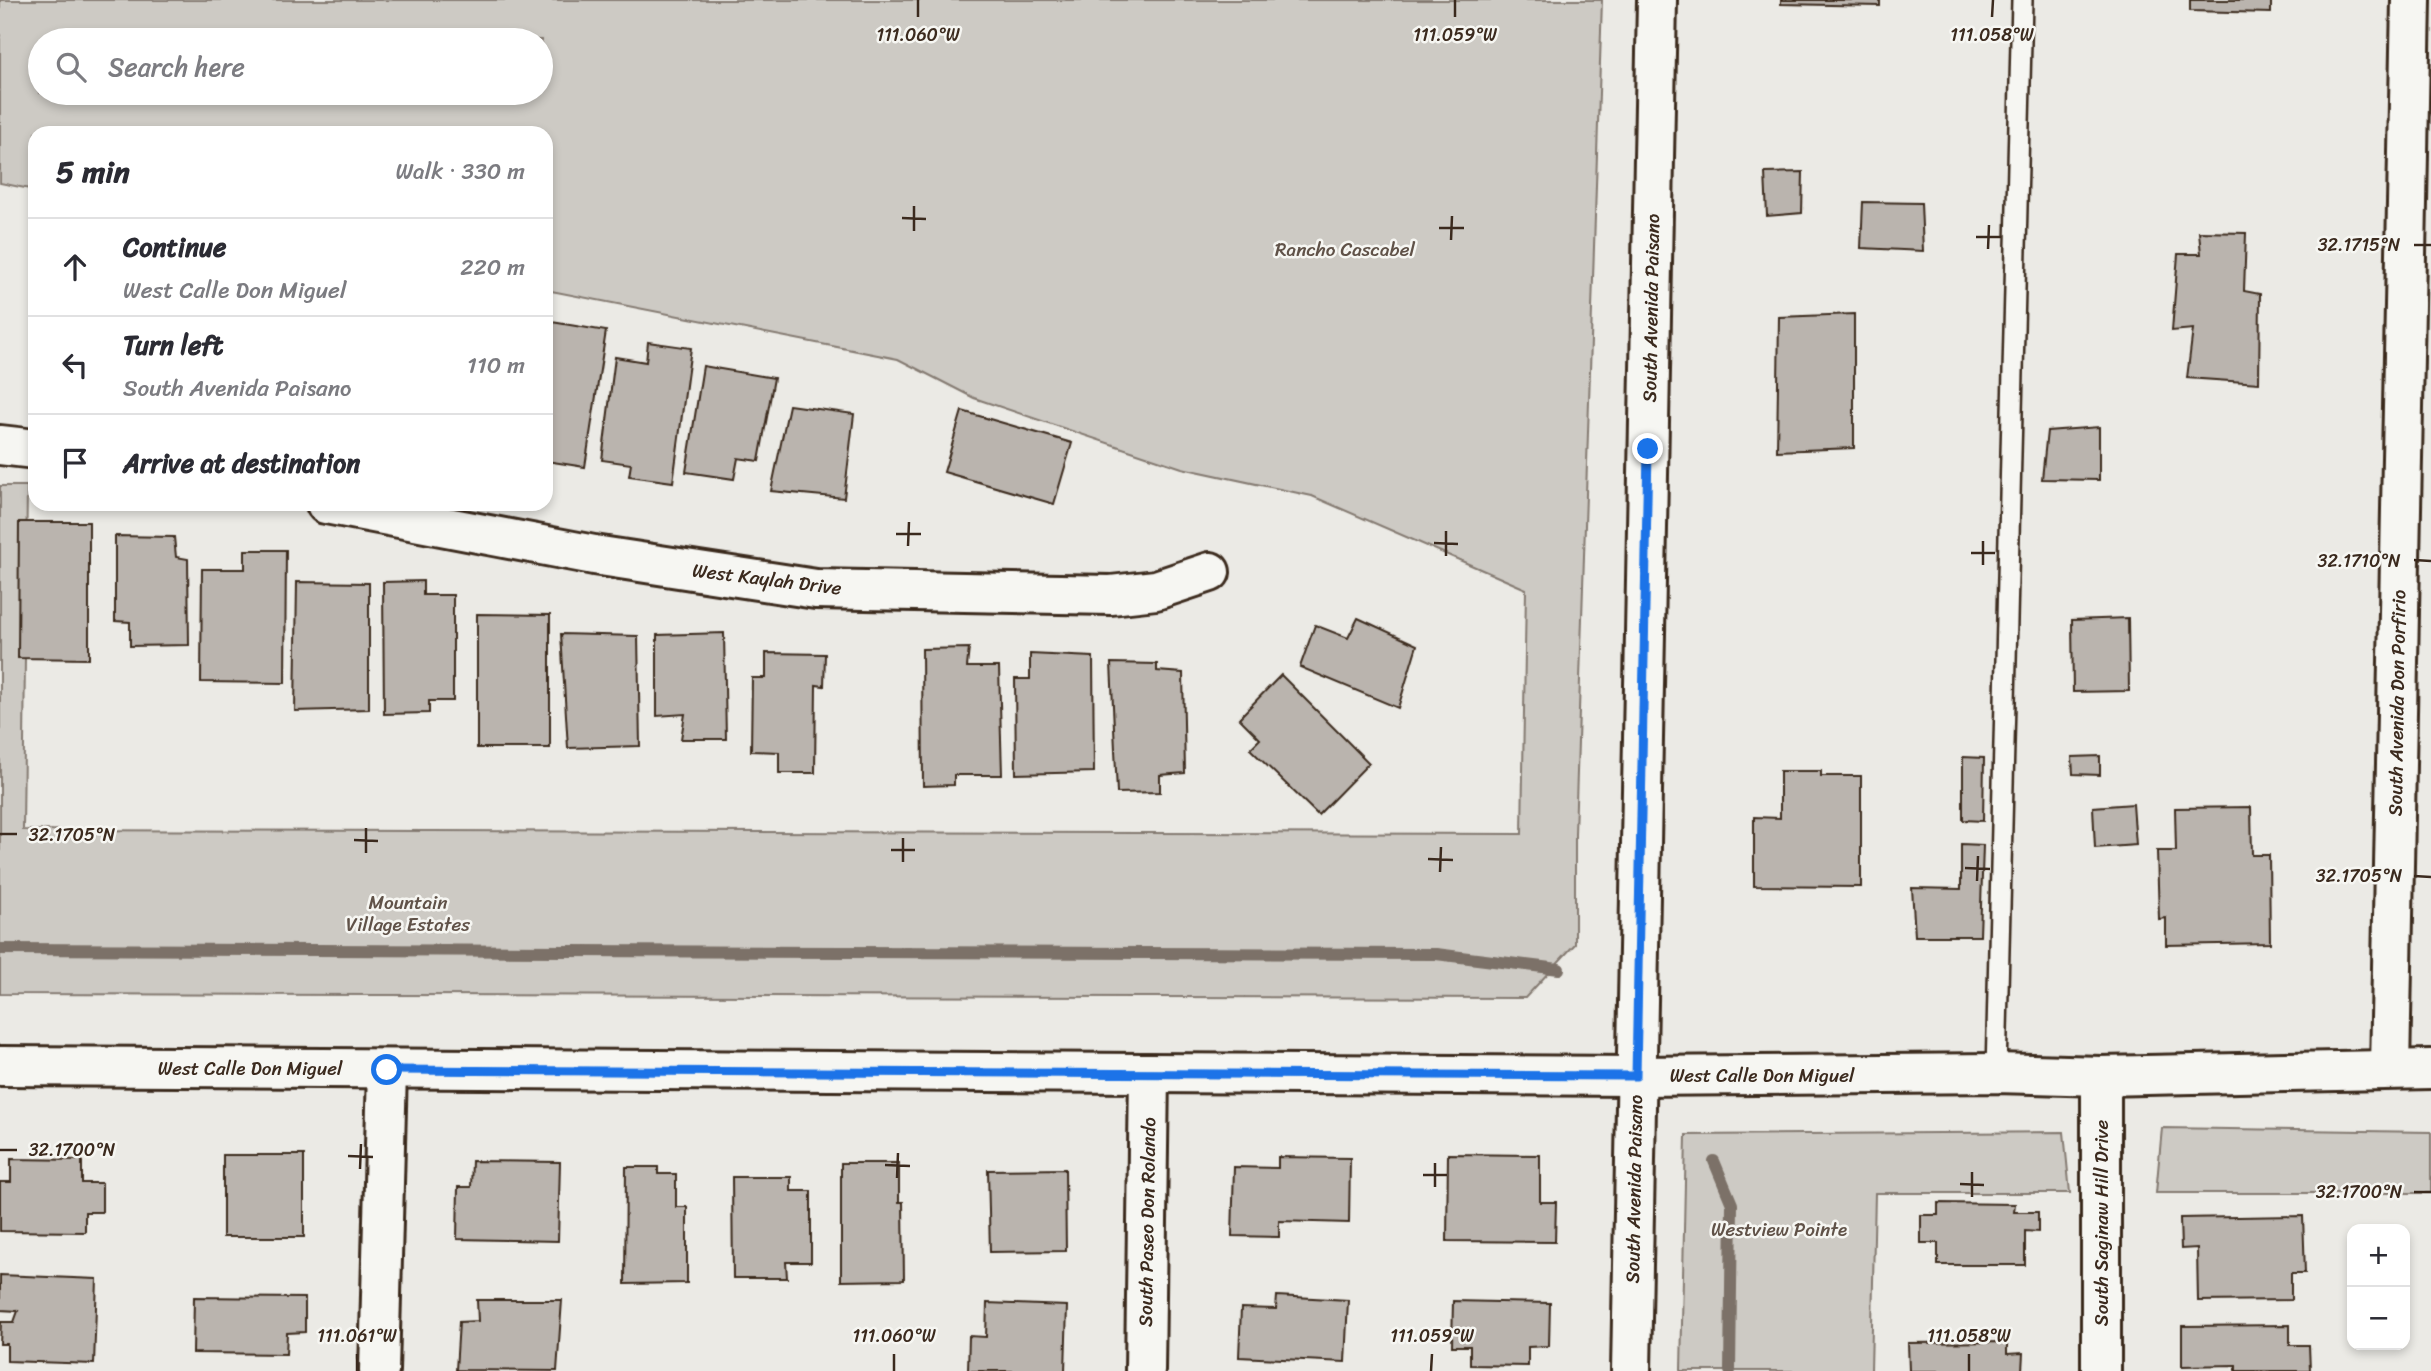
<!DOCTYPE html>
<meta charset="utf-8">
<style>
:root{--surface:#fff;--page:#f2f2f3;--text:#2b2b33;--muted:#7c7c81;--line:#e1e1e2}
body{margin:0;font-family:Sriracha,sans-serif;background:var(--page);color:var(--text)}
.controls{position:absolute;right:21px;bottom:21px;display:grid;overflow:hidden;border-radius:14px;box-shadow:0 4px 10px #0003}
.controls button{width:63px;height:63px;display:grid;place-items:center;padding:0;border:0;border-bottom:2px solid var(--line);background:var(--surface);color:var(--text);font:35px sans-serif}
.stop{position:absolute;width:21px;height:21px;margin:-16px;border:5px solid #1a73e8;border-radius:50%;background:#fff}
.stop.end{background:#1a73e8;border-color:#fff;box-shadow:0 2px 7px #0008}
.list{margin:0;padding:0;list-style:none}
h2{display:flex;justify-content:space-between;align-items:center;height:91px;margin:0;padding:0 28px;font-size:30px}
h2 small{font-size:23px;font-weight:400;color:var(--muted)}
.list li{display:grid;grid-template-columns:46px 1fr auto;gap:21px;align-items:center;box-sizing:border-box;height:98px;padding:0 28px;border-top:2px solid var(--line)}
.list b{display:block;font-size:26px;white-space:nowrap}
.list p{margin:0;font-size:23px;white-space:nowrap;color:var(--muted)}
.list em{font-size:23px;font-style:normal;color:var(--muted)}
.icon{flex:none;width:38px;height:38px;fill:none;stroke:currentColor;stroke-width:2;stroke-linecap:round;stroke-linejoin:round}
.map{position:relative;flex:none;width:2431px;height:1371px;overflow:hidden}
.search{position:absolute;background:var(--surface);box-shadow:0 4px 10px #0003;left:28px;top:28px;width:525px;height:77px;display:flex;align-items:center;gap:18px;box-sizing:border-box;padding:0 24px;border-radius:38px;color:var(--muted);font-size:26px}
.panel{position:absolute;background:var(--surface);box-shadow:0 4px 10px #0003;left:28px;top:126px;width:525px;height:385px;border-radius:21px}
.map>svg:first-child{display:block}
.green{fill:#cdcac4;stroke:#847a71;stroke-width:2;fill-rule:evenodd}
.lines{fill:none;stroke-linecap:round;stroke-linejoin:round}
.stream{stroke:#7c7167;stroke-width:12}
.building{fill:#bab4ae;stroke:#3b2a1e;stroke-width:2}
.service-casing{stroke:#3b2a1e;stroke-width:24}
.minor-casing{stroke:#3b2a1e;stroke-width:44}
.tertiary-casing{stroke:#3b2a1e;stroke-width:44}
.service{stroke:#f6f6f2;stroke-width:19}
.minor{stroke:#f6f6f2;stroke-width:38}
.tertiary{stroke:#f6f6f2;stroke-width:38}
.route{stroke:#1a73e8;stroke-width:9}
.ticks{fill:none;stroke:#3b2a1e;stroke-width:2.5}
.labels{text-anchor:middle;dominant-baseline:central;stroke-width:5;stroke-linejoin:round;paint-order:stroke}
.park-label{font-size:19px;fill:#605248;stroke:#f6f6f2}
.street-label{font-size:19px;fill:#3b2a1e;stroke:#f6f6f2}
.ticks-label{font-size:18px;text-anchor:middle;fill:#3b2a1e;stroke:#f6f6f2;stroke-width:5;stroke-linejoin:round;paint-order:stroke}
</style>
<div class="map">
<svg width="2431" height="1371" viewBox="0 0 2431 1371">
<rect width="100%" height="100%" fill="#ebeae5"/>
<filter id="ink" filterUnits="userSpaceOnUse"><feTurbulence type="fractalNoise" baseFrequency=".0143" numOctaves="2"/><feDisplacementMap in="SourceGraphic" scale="14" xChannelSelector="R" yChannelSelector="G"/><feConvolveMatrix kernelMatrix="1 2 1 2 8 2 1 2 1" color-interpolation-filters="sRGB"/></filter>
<g filter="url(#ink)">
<g class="green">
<path d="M0 0H1602L1575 834V944L1525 998 0 994V486H27L23 830 1522 834 1526 589 1312 496 1182 468 974 398 898 359 546 290V133H35V190L0 183ZM40 40H541V93H40Z"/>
<polygon points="2162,1128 2431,1132 2431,1193 2156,1193"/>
<polygon points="2064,1132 2070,1193 1875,1193 1871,1371 1681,1371 1686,1135"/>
</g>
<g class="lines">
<g class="stream">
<polyline points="0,949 1436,954 1559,969"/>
<polyline points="1714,1161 1732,1204 1730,1371"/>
</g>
</g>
<g class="building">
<polygon points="1781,0 1880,0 1880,6 1781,4"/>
<polygon points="2190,0 2271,0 2271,13 2190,11"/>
<polygon points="1803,172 1802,213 1767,216 1765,173"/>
<polygon points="1863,202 1921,203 1923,251 1861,248"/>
<polygon points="2199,232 2246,233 2244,291 2260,294 2259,383 2187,378 2193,329 2172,331 2178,254 2201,254"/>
<polygon points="1854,314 1854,448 1777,451 1779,317"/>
<polygon points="546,321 606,331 585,467 546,461"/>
<polygon points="648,342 691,348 673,482 629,476 631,464 602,460 615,357 646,362"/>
<polygon points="703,366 774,378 759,461 738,458 734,479 686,472"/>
<polygon points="789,405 854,414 844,498 771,491"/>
<polygon points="962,411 1072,443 1054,504 944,472"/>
<polygon points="2099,427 2099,480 2042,479 2047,431"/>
<polygon points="19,522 89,522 89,659 18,658"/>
<polygon points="115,536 174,537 176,557 188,559 189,645 130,646 130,622 115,621"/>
<polygon points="245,550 286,550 285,683 201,682 202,569 245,569"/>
<polygon points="423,581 423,595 453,595 453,701 429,701 429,713 384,714 383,582"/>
<polygon points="297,582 369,583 369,709 295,711"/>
<polygon points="477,614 550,615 550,748 477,748"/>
<polygon points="1358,618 1417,645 1398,708 1300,667 1315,625 1348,638"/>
<polygon points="2128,618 2129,691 2073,692 2072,620"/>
<polygon points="724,633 726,739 681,739 685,714 657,716 657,635"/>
<polygon points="561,634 638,636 640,746 568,748"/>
<polygon points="969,648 967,667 999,667 1002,775 954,775 954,785 923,786 922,649"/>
<polygon points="766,653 825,654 824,686 816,685 815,773 779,773 779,752 751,751 752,678 766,678"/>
<polygon points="1030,654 1093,657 1094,772 1016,774 1015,679 1030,679"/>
<polygon points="1111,663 1157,664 1157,671 1183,673 1185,773 1160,775 1160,792 1117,793"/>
<polygon points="1281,675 1369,763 1318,815 1250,749 1260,739 1239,718"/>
<polygon points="2100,756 2100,775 2073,774 2072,757"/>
<polygon points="1963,757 1984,758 1983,821 1963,820"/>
<polygon points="1780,771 1821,771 1821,776 1861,776 1861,887 1754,886 1754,817 1780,818"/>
<polygon points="2133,804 2136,845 2095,848 2093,807"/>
<polygon points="2251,807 2252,855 2269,855 2270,943 2166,945 2166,918 2159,919 2157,851 2176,851 2175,808"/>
<polygon points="1961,844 1983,845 1980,936 1915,936 1912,888 1961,889"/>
<polygon points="1448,1154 1540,1155 1540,1202 1556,1202 1555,1242 1447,1241"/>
<rect x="223" y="1155" width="81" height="82"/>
<polygon points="1278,1157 1350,1158 1349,1223 1279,1221 1279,1237 1232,1236 1234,1167 1278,1168"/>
<polygon points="11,1159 82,1160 82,1183 102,1183 102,1212 85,1212 85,1232 0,1231 0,1182 11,1182"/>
<polygon points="472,1161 560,1162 558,1241 457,1239 458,1187 471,1187"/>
<polygon points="841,1163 899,1163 899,1202 903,1202 904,1280 841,1281"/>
<polygon points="626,1167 658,1167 658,1174 676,1174 676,1207 687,1207 687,1283 625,1284"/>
<polygon points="1065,1169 1066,1251 990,1252 988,1170"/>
<polygon points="732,1177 791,1177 791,1191 811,1191 811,1262 786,1262 787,1278 733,1278"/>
<polygon points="1938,1203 2015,1204 2014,1212 2038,1212 2038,1232 2025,1231 2025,1265 1938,1265 1938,1243 1921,1243 1921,1215 1938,1215"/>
<polygon points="2303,1216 2305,1273 2291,1273 2291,1300 2198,1301 2197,1248 2181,1249 2180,1218"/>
<polygon points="0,1275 97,1279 94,1364 7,1361 7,1344 0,1344 1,1322 14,1322 18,1311 0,1310"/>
<polygon points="1277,1296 1348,1300 1345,1362 1239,1357 1241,1308 1276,1309"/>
<polygon points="194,1297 305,1298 305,1332 287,1333 286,1354 193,1353"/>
<polygon points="477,1300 562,1300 557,1371 456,1370 459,1322 478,1321"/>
<polygon points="1453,1301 1550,1303 1549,1346 1528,1347 1528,1366 1470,1365 1470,1346 1452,1346"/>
<polygon points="987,1303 1067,1306 1065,1371 968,1371 969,1336 986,1337"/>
<polygon points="2290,1325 2290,1345 2309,1345 2310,1371 2236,1371 2236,1365 2182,1366 2182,1326"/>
<polygon points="2007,1342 2007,1354 2023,1353 2022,1371 1909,1371 1908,1343"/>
</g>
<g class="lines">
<defs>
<polyline id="service" points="1996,1073 2022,0"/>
<g id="minor">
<polyline points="0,445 35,449"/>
<polyline points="326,504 594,555 816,589 1111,595 1156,590 1210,572"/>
<polyline points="2390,1069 2411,0"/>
<polyline points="2101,1076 2101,1371"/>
<polyline points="379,1371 387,1070"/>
<polyline points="1145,1371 1149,1073"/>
<polyline points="1631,1371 1657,0"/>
</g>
<polyline id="tertiary" points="0,1066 1636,1076 1996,1073 2101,1076 2431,1069"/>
</defs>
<use href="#service" class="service-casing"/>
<use href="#minor" class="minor-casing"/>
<use href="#tertiary" class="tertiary-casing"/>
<use href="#service" class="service"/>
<use href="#minor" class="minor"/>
<use href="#tertiary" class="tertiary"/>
</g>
</g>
<g class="lines" filter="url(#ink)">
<polyline class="route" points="387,1070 1636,1076 1648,449"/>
</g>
<path class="ticks" d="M918 17V0M1455 17V0M1992 17 1993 0M902 218 926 219M1439 228H1464M914 231V206M1976 237H2001M1451 240 1452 216M2414 245H2431M1988 249 1989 225M896 534H921M1434 543 1458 544M908 546 909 522M1971 553H1995M1446 556V531M2414 560 2431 561M1983 565V541M0 834H17M354 840 378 841M891 850H915M366 853V828M1428 859 1453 860M903 862V838M1965 868 1990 869M1440 872 1441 847M2414 876 2431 877M1977 881 1978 856M0 1150H17M348 1156 373 1157M885 1165 910 1166M360 1169 361 1144M1423 1175H1447M897 1178 898 1153M1960 1184 1984 1185M1435 1187V1163M2414 1192H2431M1972 1197V1172M357 1371V1354M894 1371V1354M1431 1371 1432 1354M1969 1371V1354"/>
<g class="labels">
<g class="park-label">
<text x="1345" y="249">Rancho Cascabel</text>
<text x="408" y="902">Mountain<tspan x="408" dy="22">Village Estates</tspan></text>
<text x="1779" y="1229">Westview Pointe</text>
</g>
<g class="street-label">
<text transform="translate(1651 308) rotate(-89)">South Avenida Paisano</text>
<text transform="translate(767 579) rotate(7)">West Kaylah Drive</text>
<text transform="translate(2397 703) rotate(-89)">South Avenida Don Porfirio</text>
<text x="250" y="1068">West Calle Don Miguel</text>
<text x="1762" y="1075">West Calle Don Miguel</text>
<text transform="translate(1634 1189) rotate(-89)">South Avenida Paisano</text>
<text transform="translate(1147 1222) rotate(-89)">South Paseo Don Rolando</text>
<text transform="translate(2101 1223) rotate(-90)">South Saginaw Hill Drive</text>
</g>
</g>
<g class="ticks-label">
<text x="918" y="41">111.060°W</text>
<text x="1455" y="41">111.059°W</text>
<text x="1992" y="41">111.058°W</text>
<text x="2359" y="251">32.1715°N</text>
<text x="2359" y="567">32.1710°N</text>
<text x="72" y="841">32.1705°N</text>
<text x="2359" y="882">32.1705°N</text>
<text x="72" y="1156">32.1700°N</text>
<text x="2359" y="1198">32.1700°N</text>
<text x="357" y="1342">111.061°W</text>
<text x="894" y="1342">111.060°W</text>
<text x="1432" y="1342">111.059°W</text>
<text x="1969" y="1342">111.058°W</text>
</g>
</svg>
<div class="controls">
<button>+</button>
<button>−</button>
</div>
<div class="stop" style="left:387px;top:1070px"></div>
<div class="stop end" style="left:1648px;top:449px"></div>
<div class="search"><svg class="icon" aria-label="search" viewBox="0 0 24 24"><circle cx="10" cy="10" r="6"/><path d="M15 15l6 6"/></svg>Search here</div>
<section class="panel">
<h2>5 min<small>Walk · 330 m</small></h2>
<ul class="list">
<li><svg class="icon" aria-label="ahead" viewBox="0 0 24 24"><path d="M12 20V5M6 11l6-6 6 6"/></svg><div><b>Continue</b><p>West Calle Don Miguel</p></div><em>220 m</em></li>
<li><svg class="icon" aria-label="left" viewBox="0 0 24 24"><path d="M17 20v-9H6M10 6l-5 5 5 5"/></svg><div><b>Turn left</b><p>South Avenida Paisano</p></div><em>110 m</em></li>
<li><svg class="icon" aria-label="arrive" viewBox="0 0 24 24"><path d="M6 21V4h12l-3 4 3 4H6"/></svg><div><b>Arrive at destination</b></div></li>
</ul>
</section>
</div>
